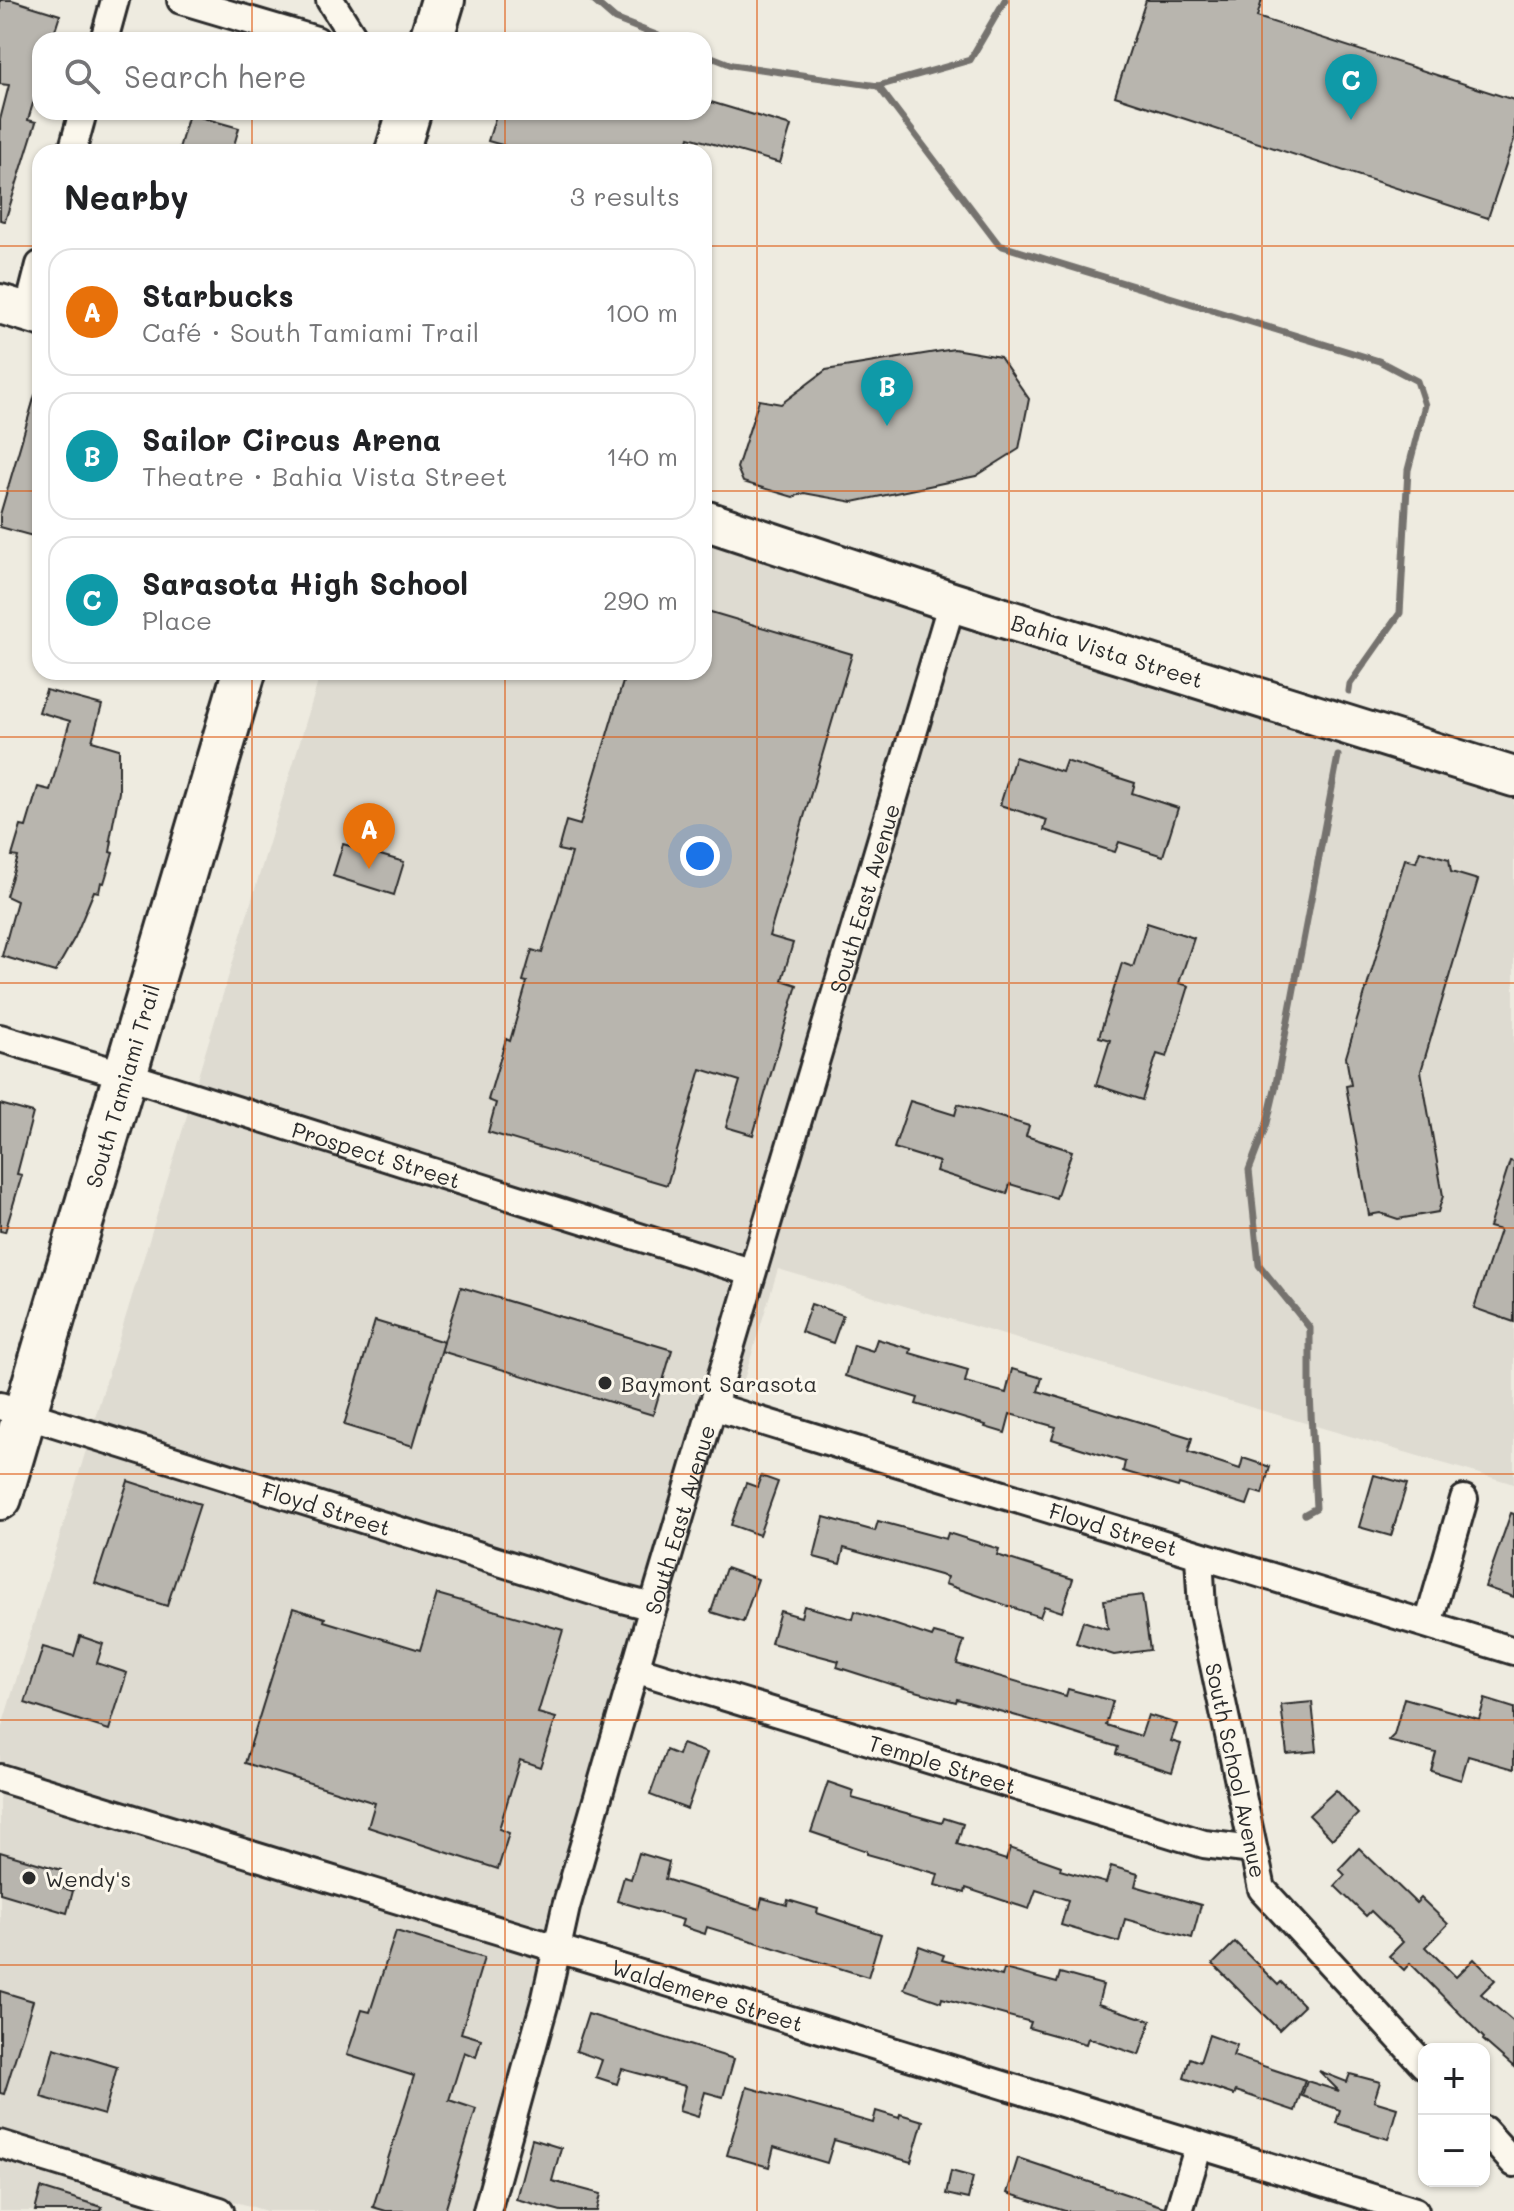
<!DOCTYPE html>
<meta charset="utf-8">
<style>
:root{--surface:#fff;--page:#f6f6f6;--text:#202124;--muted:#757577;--line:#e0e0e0;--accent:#7c3aed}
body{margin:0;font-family:Mali,sans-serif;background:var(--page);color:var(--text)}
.controls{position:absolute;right:24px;bottom:24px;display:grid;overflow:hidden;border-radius:16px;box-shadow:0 2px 6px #0004}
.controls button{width:72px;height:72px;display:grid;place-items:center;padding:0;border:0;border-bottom:2px solid var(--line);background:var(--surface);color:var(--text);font:40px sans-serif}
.you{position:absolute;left:700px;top:856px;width:28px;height:28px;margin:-20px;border:6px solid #fff;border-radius:50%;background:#1a73e8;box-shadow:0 0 0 12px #1a73e833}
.badge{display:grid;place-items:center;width:52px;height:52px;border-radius:50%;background:var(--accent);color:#fff;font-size:26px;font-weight:700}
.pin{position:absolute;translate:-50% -66px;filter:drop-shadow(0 2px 4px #0008)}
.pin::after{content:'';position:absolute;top:42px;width:28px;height:24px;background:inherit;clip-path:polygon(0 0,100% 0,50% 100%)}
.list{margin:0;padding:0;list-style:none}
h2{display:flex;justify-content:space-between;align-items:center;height:104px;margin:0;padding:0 32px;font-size:34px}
h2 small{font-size:26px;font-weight:400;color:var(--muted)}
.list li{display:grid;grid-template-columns:52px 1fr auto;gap:24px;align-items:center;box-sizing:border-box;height:128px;margin:0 16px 16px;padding:0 16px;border:2px solid var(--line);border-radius:24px}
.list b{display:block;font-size:30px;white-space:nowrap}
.list p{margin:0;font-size:26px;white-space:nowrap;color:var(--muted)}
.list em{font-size:26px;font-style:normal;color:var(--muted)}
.icon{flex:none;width:44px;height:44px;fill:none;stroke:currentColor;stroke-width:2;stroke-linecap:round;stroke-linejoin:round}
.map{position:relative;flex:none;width:1514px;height:2211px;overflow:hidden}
.search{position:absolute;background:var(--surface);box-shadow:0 2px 6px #0004;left:32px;top:32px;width:680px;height:88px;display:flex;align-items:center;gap:20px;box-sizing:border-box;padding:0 28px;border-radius:24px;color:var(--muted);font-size:30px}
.panel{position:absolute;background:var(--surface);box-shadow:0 2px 6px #0004;left:32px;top:144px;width:680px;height:536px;border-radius:24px}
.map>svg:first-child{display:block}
.built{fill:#dedbd1}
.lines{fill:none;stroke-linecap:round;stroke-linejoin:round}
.stream{stroke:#74726e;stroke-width:7}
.building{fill:#b8b5ae;stroke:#2b2b2b;stroke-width:2}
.street-casing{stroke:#2b2b2b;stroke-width:32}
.secondary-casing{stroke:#2b2b2b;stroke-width:44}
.primary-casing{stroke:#2b2b2b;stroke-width:48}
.street{stroke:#fbf7ec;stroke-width:26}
.secondary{stroke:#fbf7ec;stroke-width:38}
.primary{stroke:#fbf7ec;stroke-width:42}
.grid{fill:none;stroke:#df570e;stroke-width:2;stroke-opacity:0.55}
.poi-dot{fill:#2b2b2b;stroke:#fbf7ec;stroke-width:3}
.labels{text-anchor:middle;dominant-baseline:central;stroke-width:6;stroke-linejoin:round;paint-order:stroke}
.street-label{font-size:22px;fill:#2b2b2b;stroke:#fbf7ec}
.poi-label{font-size:22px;fill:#2b2b2b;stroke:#fbf7ec;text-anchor:start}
</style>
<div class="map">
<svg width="1514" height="2211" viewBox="0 0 1514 2211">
<rect width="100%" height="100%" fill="#eeebe0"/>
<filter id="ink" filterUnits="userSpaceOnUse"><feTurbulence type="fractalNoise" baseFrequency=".0125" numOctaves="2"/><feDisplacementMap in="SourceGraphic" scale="16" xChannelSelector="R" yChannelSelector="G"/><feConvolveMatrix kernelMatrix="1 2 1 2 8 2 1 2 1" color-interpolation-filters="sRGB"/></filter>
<g filter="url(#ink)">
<g class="built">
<polygon points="704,535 937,611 743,1256 196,1083 321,672 704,672"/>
<polygon points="959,619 1514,791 1514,1484 778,1269 738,1399 727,1396"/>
<polygon points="189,1109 735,1282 645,1591 94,1421"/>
<polygon points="87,1447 638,1617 549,1932 0,1764 0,1733"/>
<polygon points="0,1792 543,1958 474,2211 266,2211 0,2130"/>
<polygon points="0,2158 175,2211 0,2211"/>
</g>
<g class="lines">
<g class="stream">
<polyline points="593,0 615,19 669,40"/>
<polyline points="704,54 732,65 878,86 970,60 1005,0"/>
<polyline points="878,86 999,245 1379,361 1417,381 1425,405 1408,470 1400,613 1350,684 1349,691"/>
<polyline points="1305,1514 1316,1508 1310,1394 1310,1328 1259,1265 1249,1170 1267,1123 1275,1089 1338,756"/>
</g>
</g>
<g class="building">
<polygon points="0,0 12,0 60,15 52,40 40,40 40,80 28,120 36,122 5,221 0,220 0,120 9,85 0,84"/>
<polygon points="1146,0 1262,0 1257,17 1514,100 1514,140 1488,218 1115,96"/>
<polygon points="704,100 791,126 780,163 689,137 685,152 512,152 513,148 488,141 497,112 704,112"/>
<polygon points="189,114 239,128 232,152 178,152"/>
<polygon points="954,349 1000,357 1029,399 1019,449 976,476 853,502 804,493 793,497 743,482 737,468 759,400 781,404 826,370"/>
<polygon points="35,395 40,396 40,538 0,527 0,515"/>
<polygon points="704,610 852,654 769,936 793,943 782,980 797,985 753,1135 726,1127 740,1081 701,1069 667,1185 488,1132 496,1103 488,1100 506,1039 510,1041 527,982 523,981 532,950 542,953 572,853 558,850 566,821 580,825 626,672 704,672"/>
<polygon points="46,690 102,705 92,741 119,749 119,792 110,840 112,841 110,852 113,853 104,883 101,882 99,892 94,891 75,937 55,972 2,956 17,901 6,896 18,857 12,856 21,826 26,827 38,787 50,790 70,721 39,712"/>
<polygon points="1015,757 1062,772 1066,761 1135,783 1132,793 1178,808 1163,856 1119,842 1115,852 1044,830 1047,820 1000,805"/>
<polygon points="343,844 404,862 394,895 333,876"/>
<polygon points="1420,851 1449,859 1451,872 1478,880 1421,1071 1443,1196 1438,1212 1398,1219 1380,1213 1369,1215 1346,1086 1351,1085 1346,1057 1405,859 1416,862"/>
<polygon points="1147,923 1194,938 1179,983 1189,986 1167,1057 1157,1054 1142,1100 1096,1085 1110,1040 1099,1037 1122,963 1133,967"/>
<polygon points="910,1101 955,1115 958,1104 1029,1126 1026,1136 1072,1151 1056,1198 1010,1184 1007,1194 936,1171 939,1162 894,1148"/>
<polygon points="0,1104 33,1113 17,1174 22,1175 5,1232 0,1231"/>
<polygon points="1510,1161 1514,1162 1514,1322 1474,1308 1500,1230 1489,1227"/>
<polygon points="461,1287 672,1350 653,1415 441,1351"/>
<polygon points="811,1304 843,1315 833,1343 801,1332"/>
<polygon points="375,1321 444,1342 413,1446 344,1425"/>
<polygon points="877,1339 911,1349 910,1353 968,1370 965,1382 1006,1393 1012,1369 1042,1378 1038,1391 1192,1438 1188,1452 1240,1469 1243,1458 1270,1467 1262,1494 1252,1491 1247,1505 1179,1484 1178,1487 1123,1471 1125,1462 1052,1439 1056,1427 1010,1414 1005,1433 985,1427 986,1425 916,1404 918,1398 845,1376 854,1345 873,1351"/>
<polygon points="1374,1475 1407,1484 1391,1536 1359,1527"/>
<polygon points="761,1476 778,1482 759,1535 731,1525 746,1483 757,1487"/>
<polygon points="128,1481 200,1504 167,1606 95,1583"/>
<polygon points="1511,1513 1514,1514 1514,1597 1485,1587"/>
<polygon points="824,1517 875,1531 878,1521 946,1539 948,1533 999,1549 997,1555 1073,1579 1062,1612 1044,1606 1040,1617 945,1584 947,1577 844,1548 840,1564 814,1557"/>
<polygon points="726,1568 758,1579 743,1622 711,1612"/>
<polygon points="437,1594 563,1630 538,1713 556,1718 540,1767 520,1760 499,1829 509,1833 498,1869 368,1827 375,1803 245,1763 293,1608 325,1618 324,1621 420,1650"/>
<polygon points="1142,1595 1150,1650 1114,1655 1076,1643 1083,1621 1108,1629 1104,1600"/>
<polygon points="804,1606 853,1619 855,1611 932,1637 934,1633 964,1641 957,1664 1066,1696 1068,1689 1113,1701 1106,1725 1141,1736 1148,1715 1177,1724 1171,1741 1181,1744 1172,1772 1116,1754 1118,1747 1031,1720 957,1699 956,1702 890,1684 837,1667 839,1661 771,1643 780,1611 801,1617"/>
<polygon points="80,1636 103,1644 97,1663 127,1673 109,1730 25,1703 43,1647 74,1656"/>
<polygon points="1404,1698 1479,1719 1485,1699 1514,1708 1514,1769 1468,1756 1461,1780 1431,1771 1436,1753 1388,1741 1394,1735"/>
<polygon points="1312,1702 1317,1751 1287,1754 1281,1705"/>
<polygon points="682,1744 707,1753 687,1809 650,1795 666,1750 678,1755"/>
<polygon points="828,1782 854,1791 852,1798 942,1823 944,1818 963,1824 957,1844 1006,1860 1010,1848 1061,1866 1060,1870 1106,1883 1111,1866 1138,1874 1135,1886 1201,1905 1192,1938 1125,1919 1119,1942 1061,1925 1068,1900 1036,1890 1029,1909 966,1888 965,1893 935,1885 938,1874 867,1854 867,1851 811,1832"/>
<polygon points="1336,1790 1358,1814 1332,1839 1309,1815"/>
<polygon points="1359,1848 1416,1903 1421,1898 1448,1924 1426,1947 1456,1977 1474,1959 1495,1980 1481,1994 1514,2022 1514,2067 1483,2040 1484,2038 1410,1963 1404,1970 1389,1956 1403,1942 1371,1911 1366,1916 1335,1886 1345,1875 1339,1869"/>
<polygon points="0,1852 61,1870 57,1886 73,1891 67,1913 0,1893"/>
<polygon points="639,1853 669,1862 665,1879 759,1909 762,1898 787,1905 788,1900 818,1909 817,1913 881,1934 868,1977 707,1927 705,1934 681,1926 683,1920 617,1901 624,1877 631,1879"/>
<polygon points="396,1931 484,1958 461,2033 481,2039 476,2057 464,2052 449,2100 476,2109 445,2211 386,2211 373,2207 414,2076 347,2055 362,2010 370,2012"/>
<polygon points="1235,1942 1278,1985 1281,1982 1304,2006 1279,2030 1213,1964"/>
<polygon points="919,1946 944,1955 942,1960 1002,1976 1004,1969 1057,1983 1060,1973 1103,1985 1098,2004 1151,2021 1139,2055 1088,2038 1086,2044 1029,2028 1031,2022 942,1998 941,2002 904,1989"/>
<polygon points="0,1991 33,2001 4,2094 0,2093"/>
<polygon points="588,2014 734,2059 723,2097 705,2092 698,2117 679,2111 685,2086 622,2069 617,2084 596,2077 602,2060 576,2051"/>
<polygon points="1209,2035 1237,2045 1233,2056 1305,2080 1295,2111 1236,2091 1234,2095 1184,2078 1190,2058 1200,2062"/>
<polygon points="54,2048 117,2067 104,2115 41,2097"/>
<polygon points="1319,2071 1347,2082 1350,2074 1380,2082 1374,2101 1397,2108 1388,2139 1336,2123 1340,2110 1302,2096 1307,2081 1339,2091"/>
<polygon points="747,2087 873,2123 876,2111 899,2118 900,2114 923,2121 911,2162 834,2140 827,2163 774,2147 769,2167 727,2155"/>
<polygon points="532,2139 561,2148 552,2181 601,2194 597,2211 561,2211 516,2199"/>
<polygon points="1018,2158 1164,2207 1163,2211 1065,2211 1007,2193"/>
<polygon points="951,2171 973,2177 968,2199 946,2194"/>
<polygon points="41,2188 102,2207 101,2211 35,2211"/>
</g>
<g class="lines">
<defs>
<g id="street">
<polyline points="181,0 316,40"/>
<polyline points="330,0 355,40"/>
<polyline points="104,40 115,0"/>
<polyline points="72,152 83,112"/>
<polyline points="28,312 40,265"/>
<path id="s1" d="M0 1038 125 1075 750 1272"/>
<path id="s2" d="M0 1406 602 1594 653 1607"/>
<path id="s3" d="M712 1406 1514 1651"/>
<path id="s4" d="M1199 1556 1202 1609 1262 1889 1424 2065"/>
<polyline points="1428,1624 1464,1499"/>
<path id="s5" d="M635 1669 1204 1844 1253 1850"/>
<path id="s6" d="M0 1778 1415 2211"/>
<polyline points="1484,2130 1514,2163"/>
<polyline points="0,2144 220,2211"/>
<path id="s7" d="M487 2211 546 1998 566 1907 653 1607 952 602"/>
<polyline points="1179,2211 1199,2145"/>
</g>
<g id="secondary">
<polyline points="0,304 40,316"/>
<path id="s8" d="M704 520 952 602 1514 777"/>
</g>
<g id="primary">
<polyline points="431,40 443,0"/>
<polyline points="397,152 409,112"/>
<path id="s9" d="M0 1498 244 672"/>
</g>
</defs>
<use href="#street" class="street-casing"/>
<use href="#secondary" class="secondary-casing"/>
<use href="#primary" class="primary-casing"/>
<use href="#street" class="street"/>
<use href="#secondary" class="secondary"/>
<use href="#primary" class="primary"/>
</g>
</g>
<path class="grid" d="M252 0V40M505 0V40M757 0V2211M1009 0V2211M1262 0V2211M252 112V152M505 112V152M0 246H40M704 246H1514M0 491H40M704 491H1514M252 672V2211M505 672V2211M0 737H1514M0 983H1514M0 1228H1514M0 1474H1514M0 1720H1514M0 1965H1514"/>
<g class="poi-dot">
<circle cx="605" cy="1383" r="8"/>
<circle cx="29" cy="1878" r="8"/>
</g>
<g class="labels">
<g class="street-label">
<text stroke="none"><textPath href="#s8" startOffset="424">Bahia Vista Street</textPath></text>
<text stroke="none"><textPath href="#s7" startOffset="1366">South East Avenue</textPath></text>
<text stroke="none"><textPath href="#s9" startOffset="430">South Tamiami Trail</textPath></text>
<text stroke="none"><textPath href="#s1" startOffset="394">Prospect Street</textPath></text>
<text stroke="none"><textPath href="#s2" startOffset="342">Floyd Street</textPath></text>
<text stroke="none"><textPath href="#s7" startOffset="718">South East Avenue</textPath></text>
<text stroke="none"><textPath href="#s3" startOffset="420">Floyd Street</textPath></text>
<text stroke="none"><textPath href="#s5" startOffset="322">Temple Street</textPath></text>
<text stroke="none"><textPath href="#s4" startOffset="218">South School Avenue</textPath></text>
<text stroke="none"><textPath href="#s6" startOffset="740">Waldemere Street</textPath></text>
</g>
<g class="poi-label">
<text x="621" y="1383">Baymont Sarasota</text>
<text x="45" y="1878">Wendy's</text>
</g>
</g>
</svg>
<div class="controls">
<button>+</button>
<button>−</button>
</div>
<div class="you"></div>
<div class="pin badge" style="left:369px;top:869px;background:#e8710a">A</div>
<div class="pin badge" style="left:887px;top:426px;background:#0f9aa8">B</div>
<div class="pin badge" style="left:1351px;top:120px;background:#0f9aa8">C</div>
<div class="search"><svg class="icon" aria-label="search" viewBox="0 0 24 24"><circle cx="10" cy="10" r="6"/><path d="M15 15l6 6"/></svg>Search here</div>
<section class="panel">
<h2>Nearby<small>3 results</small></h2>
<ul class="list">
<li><span class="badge" style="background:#e8710a">A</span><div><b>Starbucks</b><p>Café · South Tamiami Trail</p></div><em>100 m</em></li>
<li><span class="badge" style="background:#0f9aa8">B</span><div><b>Sailor Circus Arena</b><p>Theatre · Bahia Vista Street</p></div><em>140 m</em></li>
<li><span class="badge" style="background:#0f9aa8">C</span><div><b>Sarasota High School</b><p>Place</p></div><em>290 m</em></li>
</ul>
</section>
</div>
